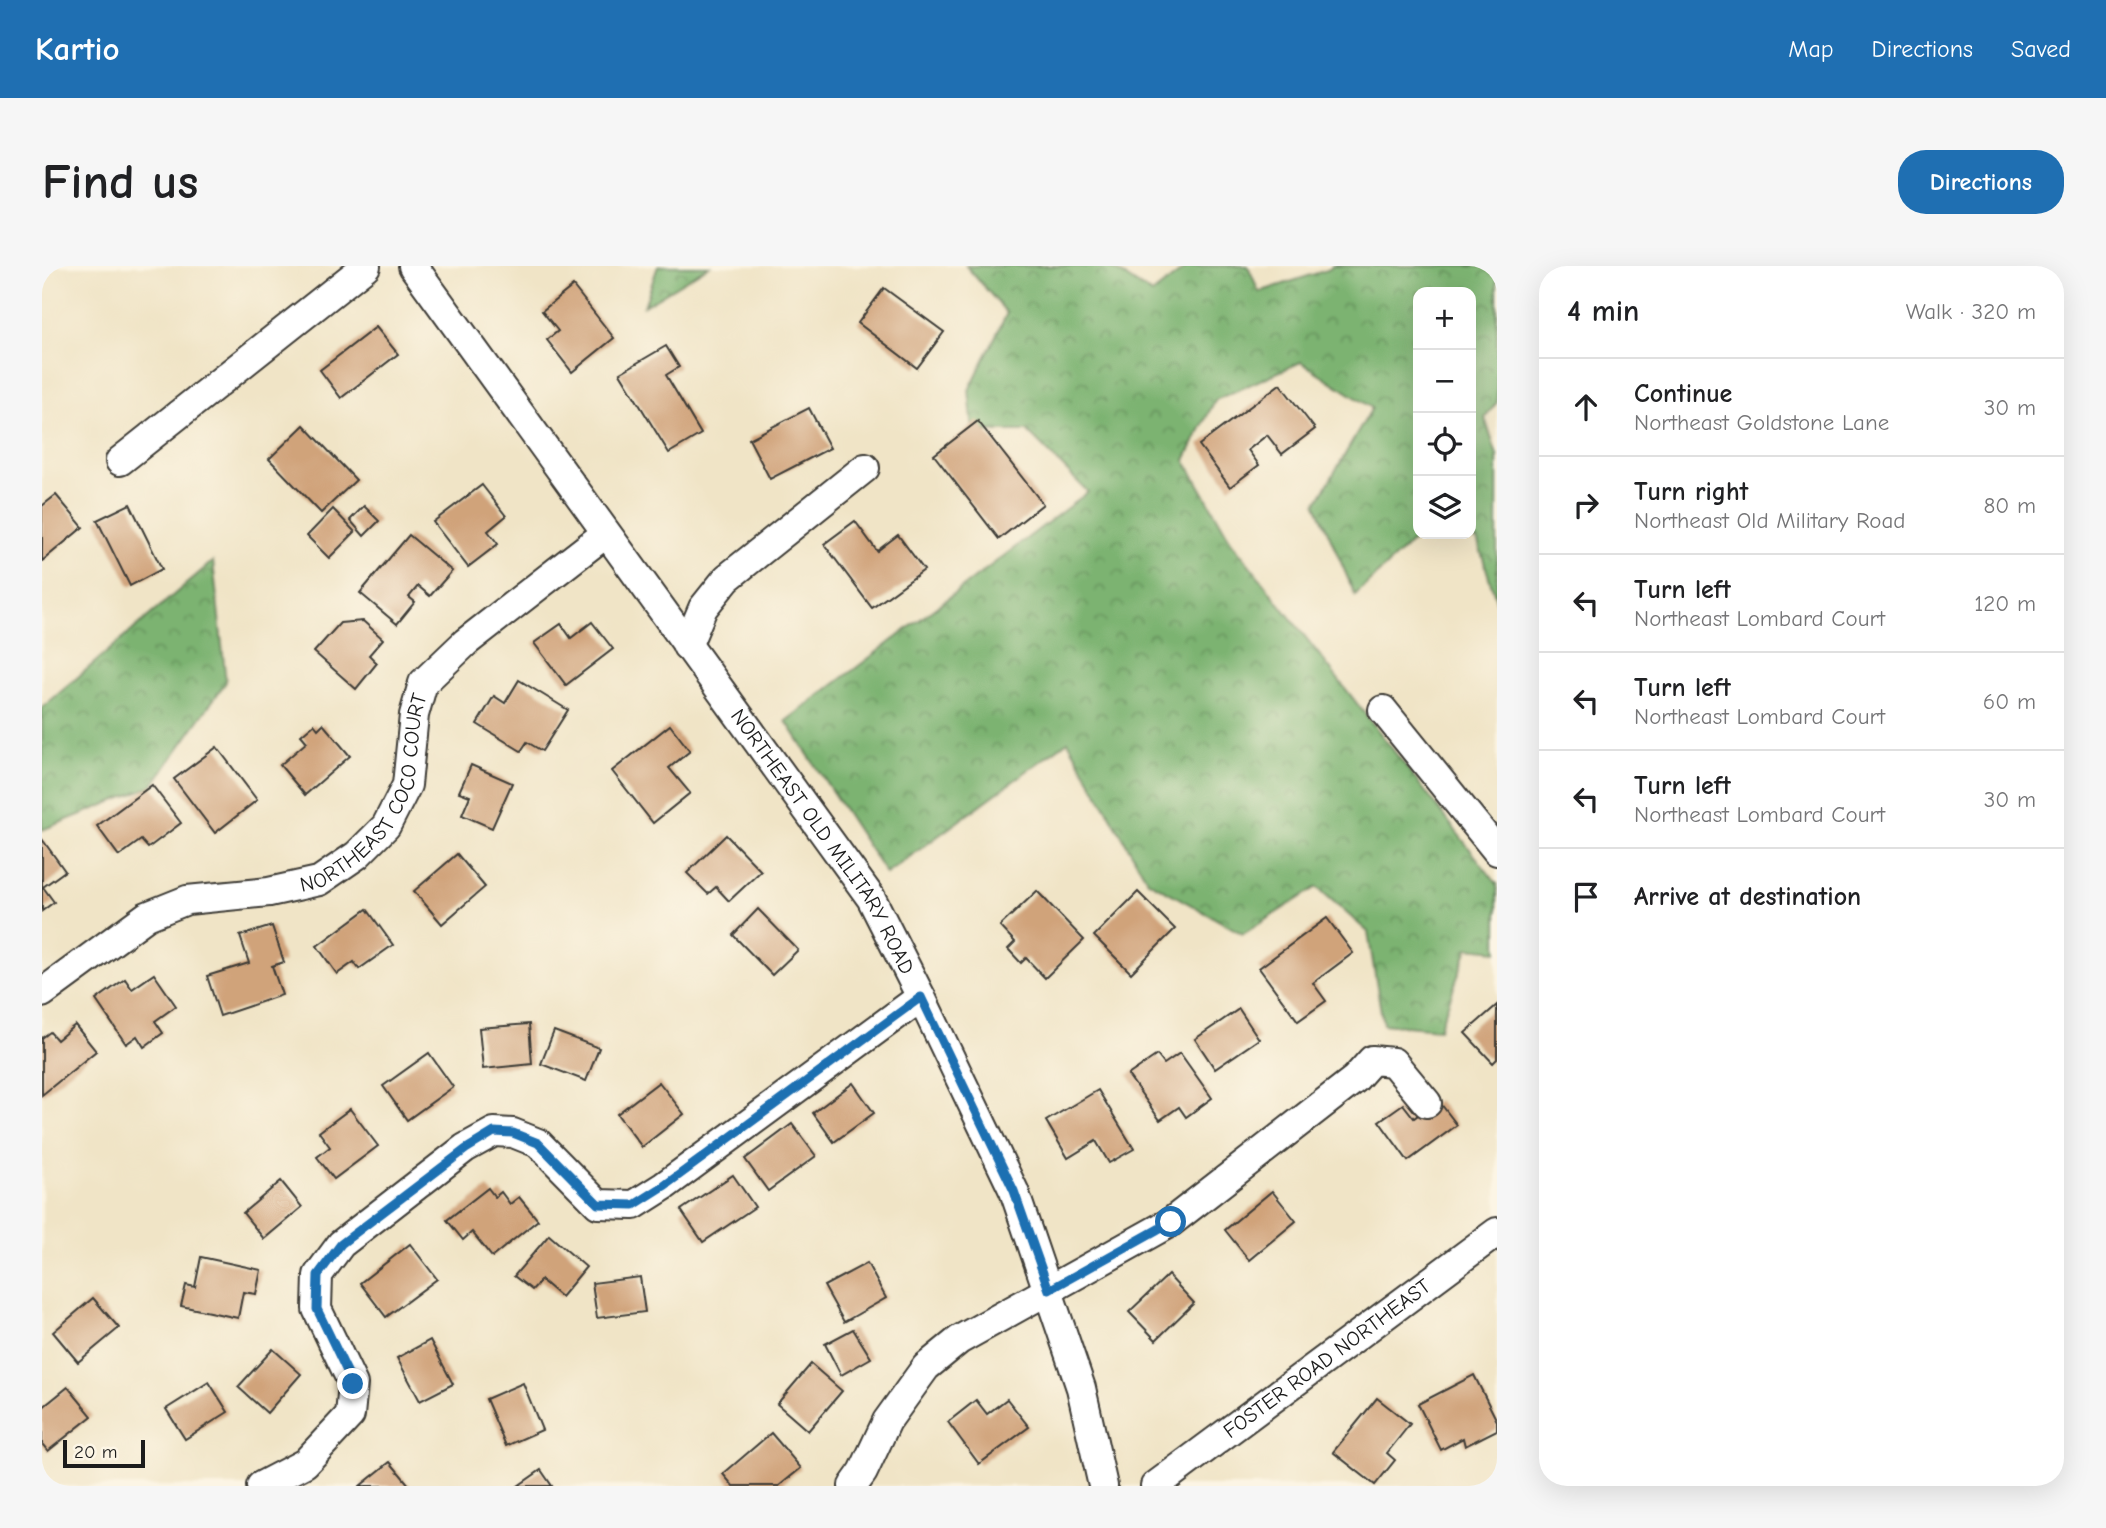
<!DOCTYPE html>
<meta charset="utf-8">
<style>
:root{--surface:#fff;--page:#f6f6f6;--text:#202124;--muted:#757577;--line:#e0e0e0;--accent:#1f6fb2}
body{margin:0;font-family:"Comic Neue",sans-serif;background:var(--page);color:var(--text)}
.controls{position:absolute;right:21px;top:21px;display:grid;overflow:hidden;border-radius:14px;box-shadow:0 7px 28px #0002}
.controls button{width:63px;height:63px;display:grid;place-items:center;padding:0;border:0;border-bottom:2px solid var(--line);background:var(--surface);color:var(--text);font:35px sans-serif}
.scale{position:absolute;left:21px;bottom:18px;width:82px;box-sizing:border-box;padding-left:7px;border:4px solid #1c1c1c;border-top:0;font-size:19px;line-height:24px;white-space:nowrap;color:#1c1c1c;-webkit-text-stroke:5px #fcf5e5;paint-order:stroke}
.stop{position:absolute;width:21px;height:21px;margin:-16px;border:5px solid #1f6fb2;border-radius:50%;background:#fff}
.stop.end{background:#1f6fb2;border-color:#fff;box-shadow:0 2px 7px #0008}
.list{margin:0;padding:0;list-style:none}
h2{display:flex;justify-content:space-between;align-items:center;height:91px;margin:0;padding:0 28px;font-size:30px}
h2 small{font-size:23px;font-weight:400;color:var(--muted)}
.list li{display:grid;grid-template-columns:46px 1fr auto;gap:21px;align-items:center;box-sizing:border-box;height:98px;padding:0 28px;border-top:2px solid var(--line)}
.list b{display:block;font-size:26px;white-space:nowrap}
.list p{margin:0;font-size:23px;white-space:nowrap;color:var(--muted)}
.list em{font-size:23px;font-style:normal;color:var(--muted)}
.icon{flex:none;width:38px;height:38px;fill:none;stroke:currentColor;stroke-width:2;stroke-linecap:round;stroke-linejoin:round}
.map{position:relative;flex:none;width:1455px;height:1220px;overflow:hidden;border-radius:28px}
header{display:flex;align-items:center;gap:42px;box-sizing:border-box;height:98px;padding:0 35px;background:var(--accent);color:#fff}
header strong{font-size:33px}
nav{display:flex;gap:38px;margin-inline-start:auto;font-size:24px}
.intro{display:flex;align-items:center;justify-content:space-between;box-sizing:border-box;height:168px;padding:0 42px}
h1{margin:0;font-size:49px}
.button{padding:18px 32px;border-radius:28px;background:var(--accent);color:#fff;font-size:24px;font-weight:700}
main{display:flex;gap:42px;padding:0 42px}
aside{flex:1;background:var(--surface);border-radius:28px;box-shadow:0 7px 28px #0002}
.map>svg:first-child{display:block}
.forest{fill:url(#forest-crowns);stroke:#4c6846;stroke-width:2;fill-rule:evenodd}
.building{fill:#d0a37a}
.lines{fill:none;stroke-linecap:round;stroke-linejoin:round}
.minor-casing{stroke:#3c3a36;stroke-width:32}
.minor{stroke:#fff;stroke-width:28}
.route{stroke:#1f6fb2;stroke-width:9}
.labels{text-anchor:middle;dominant-baseline:central;stroke-width:6;stroke-linejoin:round;paint-order:stroke}
.street-label{font-size:21px;fill:#1c1c1c;stroke:#fcf5e5}
</style>
<header>
<strong>Kartio</strong>
<nav><a>Map</a><a>Directions</a><a>Saved</a></nav>
</header>
<div class="intro"><h1>Find us</h1><a class="button">Directions</a></div>
<main>
<div class="map">
<svg width="1455" height="1220" viewBox="0 0 1455 1220">
<defs>
<pattern id="forest-crowns" width="20" height="18" patternUnits="userSpaceOnUse" patternTransform="scale(1.75)"><rect width="20" height="18" fill="#7cb371"/><path d="M2 6a3 3 0 1 1 6 0M12 15a3 3 0 1 1 6 0" fill="none" stroke="#65915c"/></pattern>
</defs>
<rect width="100%" height="100%" fill="#fcf5e5"/>
<filter id="ink" filterUnits="userSpaceOnUse"><feTurbulence type="fractalNoise" baseFrequency=".0143" numOctaves="2"/><feDisplacementMap in="SourceGraphic" scale="14" xChannelSelector="R" yChannelSelector="G"/><feConvolveMatrix kernelMatrix="1 2 1 2 8 2 1 2 1" color-interpolation-filters="sRGB"/></filter>
<filter id="wash" filterUnits="userSpaceOnUse"><feTurbulence type="fractalNoise" baseFrequency=".00686" numOctaves="4" result="noise"/><feDisplacementMap in="SourceGraphic" scale="28" xChannelSelector="R" yChannelSelector="G"/><feGaussianBlur stdDeviation="1.57" result="paint"/><feColorMatrix in="noise" values="0 0 0 0 0 0 0 0 0 0 0 0 0 0 0 0 0 1.4 0 .05"/><feComposite in="paint" operator="in"/></filter>
<g filter="url(#wash)">
<rect width="100%" height="100%" fill="#f0e4c6"/>
<g class="forest">
<polygon points="616,0 667,0 602,40"/>
<path d="M924 0H1067L1110 28 1146 0H1206L1217 26 1288 3 1290 0H1455V136L1443 152 1455 190V337L1435 273 1371 275 1313 329 1274 238 1330 142 1259 96 1173 134 1143 194 1189 275 1455 618V685L1426 682 1397 763 1341 758 1326 666 1275 621 1201 668 1105 614 1026 475 844 608 744 455 1046 226 985 165H931L927 124 965 47ZM1376 26H1429V268H1376Z"/>
<polygon points="171,295 184,416 110,520 0,564 0,442"/>
</g>
<g id="blocks">
<g class="building">
<polygon points="531,20 572,72 530,106 505,74 516,65 500,45"/>
<polygon points="842,22 902,66 875,102 816,57"/>
<polygon points="334,61 356,88 299,132 278,104"/>
<polygon points="624,80 637,101 624,109 659,168 627,187 578,107"/>
<polygon points="1238,118 1273,163 1240,188 1225,169 1206,184 1217,199 1188,221 1157,179"/>
<polygon points="767,142 788,182 728,213 707,173"/>
<polygon points="936,155 1001,238 957,273 892,189"/>
<polygon points="262,159 314,214 279,247 227,193"/>
<polygon points="440,219 464,250 446,265 456,278 426,301 391,256"/>
<polygon points="14,229 41,261 0,295 0,240"/>
<polygon points="88,238 120,303 88,320 55,254"/>
<polygon points="322,240 337,255 322,270 308,254"/>
<polygon points="291,243 313,266 287,292 265,270"/>
<polygon points="813,255 835,285 856,269 882,304 830,342 782,278"/>
<polygon points="367,269 410,305 388,330 376,320 367,331 373,336 355,358 318,327"/>
<polygon points="321,355 341,373 327,389 335,397 314,423 272,386 298,357"/>
<polygon points="550,356 571,383 524,419 492,377 519,358 529,372"/>
<polygon points="477,414 526,444 500,485 485,476 479,485 435,458 452,430 463,437"/>
<polygon points="272,458 276,463 281,458 308,490 263,529 238,499 265,476 259,469"/>
<polygon points="628,459 648,485 627,502 648,527 611,557 570,505"/>
<polygon points="175,481 215,534 173,567 132,513"/>
<polygon points="429,499 470,517 450,562 420,549 428,530 417,526"/>
<polygon points="110,519 139,557 106,582 99,574 77,590 55,560"/>
<polygon points="684,569 719,605 687,635 674,621 666,628 645,607"/>
<polygon points="0,573 23,605 1,621 12,636 0,645"/>
<polygon points="415,588 443,621 400,658 372,625"/>
<polygon points="995,625 1042,674 1003,712 984,692 979,697 966,683 973,676 958,660"/>
<polygon points="1096,626 1133,663 1089,707 1052,670"/>
<polygon points="325,643 351,679 317,703 312,696 295,708 275,680"/>
<polygon points="716,643 756,684 730,709 691,669"/>
<polygon points="1285,652 1311,687 1271,717 1284,735 1256,755 1217,702"/>
<polygon points="230,660 242,696 230,700 240,729 178,750 165,710 207,697 198,670"/>
<polygon points="112,708 134,740 113,755 121,767 102,781 95,770 84,778 54,734 83,713 90,723"/>
<polygon points="1455,739 1455,793 1451,797 1423,767"/>
<polygon points="1197,743 1217,773 1173,803 1153,773"/>
<polygon points="487,758 490,798 441,803 437,762"/>
<polygon points="33,759 54,785 0,829 0,772 8,766 15,774"/>
<polygon points="512,765 557,782 544,815 499,798"/>
<polygon points="387,787 411,821 365,854 341,820"/>
<polygon points="1138,787 1170,832 1144,851 1137,841 1118,854 1086,809 1115,789 1122,798"/>
<polygon points="617,816 642,848 600,881 575,848"/>
<polygon points="811,817 832,847 792,876 771,847"/>
<polygon points="1056,824 1092,883 1067,897 1054,875 1026,892 1004,855"/>
<polygon points="1396,834 1415,859 1366,895 1337,855 1361,838 1372,852"/>
<polygon points="308,843 336,880 292,913 275,891 288,881 277,866"/>
<polygon points="750,858 774,890 726,925 703,893"/>
<polygon points="691,909 713,941 661,976 639,944"/>
<polygon points="239,915 260,941 222,973 201,947"/>
<polygon points="446,922 453,931 459,926 468,938 477,931 496,954 450,991 430,966 421,974 405,954"/>
<polygon points="1230,925 1254,955 1207,994 1183,964"/>
<polygon points="507,969 544,1001 519,1031 499,1014 490,1024 472,1010"/>
<polygon points="368,978 395,1013 344,1051 318,1017"/>
<polygon points="159,991 219,1004 214,1028 201,1026 196,1052 139,1040 144,1019 153,1021"/>
<polygon points="825,997 844,1032 802,1056 782,1020"/>
<polygon points="1126,1009 1152,1037 1114,1074 1087,1046"/>
<polygon points="598,1011 603,1046 555,1052 550,1017"/>
<polygon points="51,1032 77,1062 36,1096 11,1066"/>
<polygon points="811,1063 829,1092 799,1109 783,1078"/>
<polygon points="388,1074 411,1118 378,1135 355,1092"/>
<polygon points="231,1083 259,1108 225,1147 196,1121"/>
<polygon points="769,1098 800,1125 766,1165 735,1138"/>
<polygon points="1432,1109 1455,1155 1455,1164 1423,1180 1421,1172 1399,1184 1376,1138"/>
<polygon points="167,1116 186,1146 143,1173 124,1143"/>
<polygon points="481,1117 500,1164 464,1180 444,1133"/>
<polygon points="26,1121 50,1150 6,1185 0,1178 0,1142"/>
<polygon points="1335,1132 1368,1158 1345,1187 1353,1194 1333,1219 1291,1186"/>
<polygon points="965,1133 987,1161 937,1198 906,1156 934,1134 945,1148"/>
<polygon points="729,1167 759,1202 737,1220 691,1220 681,1208"/>
<polygon points="348,1196 368,1220 318,1220"/>
<polygon points="499,1204 510,1220 476,1220"/>
</g>
</g>
</g>
<g filter="url(#ink)">
<use href="#blocks" fill-opacity="0" stroke="#3c3a36" stroke-width="2"/>
<g class="lines">
<defs>
<g id="minor">
<path id="s1" d="M371 0 829 632 879 731 972 925 1039 1122 1061 1220"/>
<polyline points="78,195 324,0"/>
<polyline points="645,380 661,342 685,312 823,202"/>
<polyline points="1341,444 1455,585"/>
<path id="s2" d="M0 727 105 650 145 634 227 626 277 615 315 589 344 560 365 519 372 449 381 417 424 376 563 268"/>
<polyline points="219,1220 263,1197 308,1149 311,1118 275,1043 276,1009 299,978 423,882 452,866 471,867 496,877 556,938 592,939 622,920 879,731"/>
<polyline points="811,1220 821,1206 845,1155 884,1101 917,1074 1129,956 1313,813 1330,794 1351,796 1385,837"/>
<path id="s3" d="M1113 1220 1455 966"/>
</g>
</defs>
<use href="#minor" class="minor-casing"/>
<use href="#minor" class="minor"/>
</g>
</g>
<g class="lines" filter="url(#ink)">
<polyline class="route" points="311,1118 275,1043 276,1009 299,978 424,883 452,866 471,867 496,877 556,938 592,939 622,920 879,731 972,925 1007,1024 1129,956"/>
</g>
<g class="labels">
<g class="street-label">
<text stroke="none"><textPath href="#s2" startOffset="410">NORTHEAST COCO COURT</textPath></text>
<text stroke="none"><textPath href="#s1" startOffset="707">NORTHEAST OLD MILITARY ROAD</textPath></text>
<text stroke="none"><textPath href="#s3" startOffset="214">FOSTER ROAD NORTHEAST</textPath></text>
</g>
</g>
</svg>
<div class="controls">
<button>+</button>
<button>−</button>
<button><svg class="icon" aria-label="locate" viewBox="0 0 24 24"><circle cx="12" cy="12" r="6"/><path d="M12 2v4M12 18v4M2 12h4M18 12h4"/></svg></button>
<button><svg class="icon" aria-label="layers" viewBox="0 0 24 24"><path d="M12 4l9 5-9 5-9-5zM3 14l9 5 9-5"/></svg></button>
</div>
<div class="scale">20 m</div>
<div class="stop" style="left:1129px;top:956px"></div>
<div class="stop end" style="left:311px;top:1118px"></div>
</div>
<aside>
<h2>4 min<small>Walk · 320 m</small></h2>
<ul class="list">
<li><svg class="icon" aria-label="ahead" viewBox="0 0 24 24"><path d="M12 20V5M6 11l6-6 6 6"/></svg><div><b>Continue</b><p>Northeast Goldstone Lane</p></div><em>30 m</em></li>
<li><svg class="icon" aria-label="right" viewBox="0 0 24 24"><path d="M7 20v-9h11M14 6l5 5-5 5"/></svg><div><b>Turn right</b><p>Northeast Old Military Road</p></div><em>80 m</em></li>
<li><svg class="icon" aria-label="left" viewBox="0 0 24 24"><path d="M17 20v-9H6M10 6l-5 5 5 5"/></svg><div><b>Turn left</b><p>Northeast Lombard Court</p></div><em>120 m</em></li>
<li><svg class="icon" aria-label="left" viewBox="0 0 24 24"><path d="M17 20v-9H6M10 6l-5 5 5 5"/></svg><div><b>Turn left</b><p>Northeast Lombard Court</p></div><em>60 m</em></li>
<li><svg class="icon" aria-label="left" viewBox="0 0 24 24"><path d="M17 20v-9H6M10 6l-5 5 5 5"/></svg><div><b>Turn left</b><p>Northeast Lombard Court</p></div><em>30 m</em></li>
<li><svg class="icon" aria-label="arrive" viewBox="0 0 24 24"><path d="M6 21V4h12l-3 4 3 4H6"/></svg><div><b>Arrive at destination</b></div></li>
</ul>
</aside>
</main>
